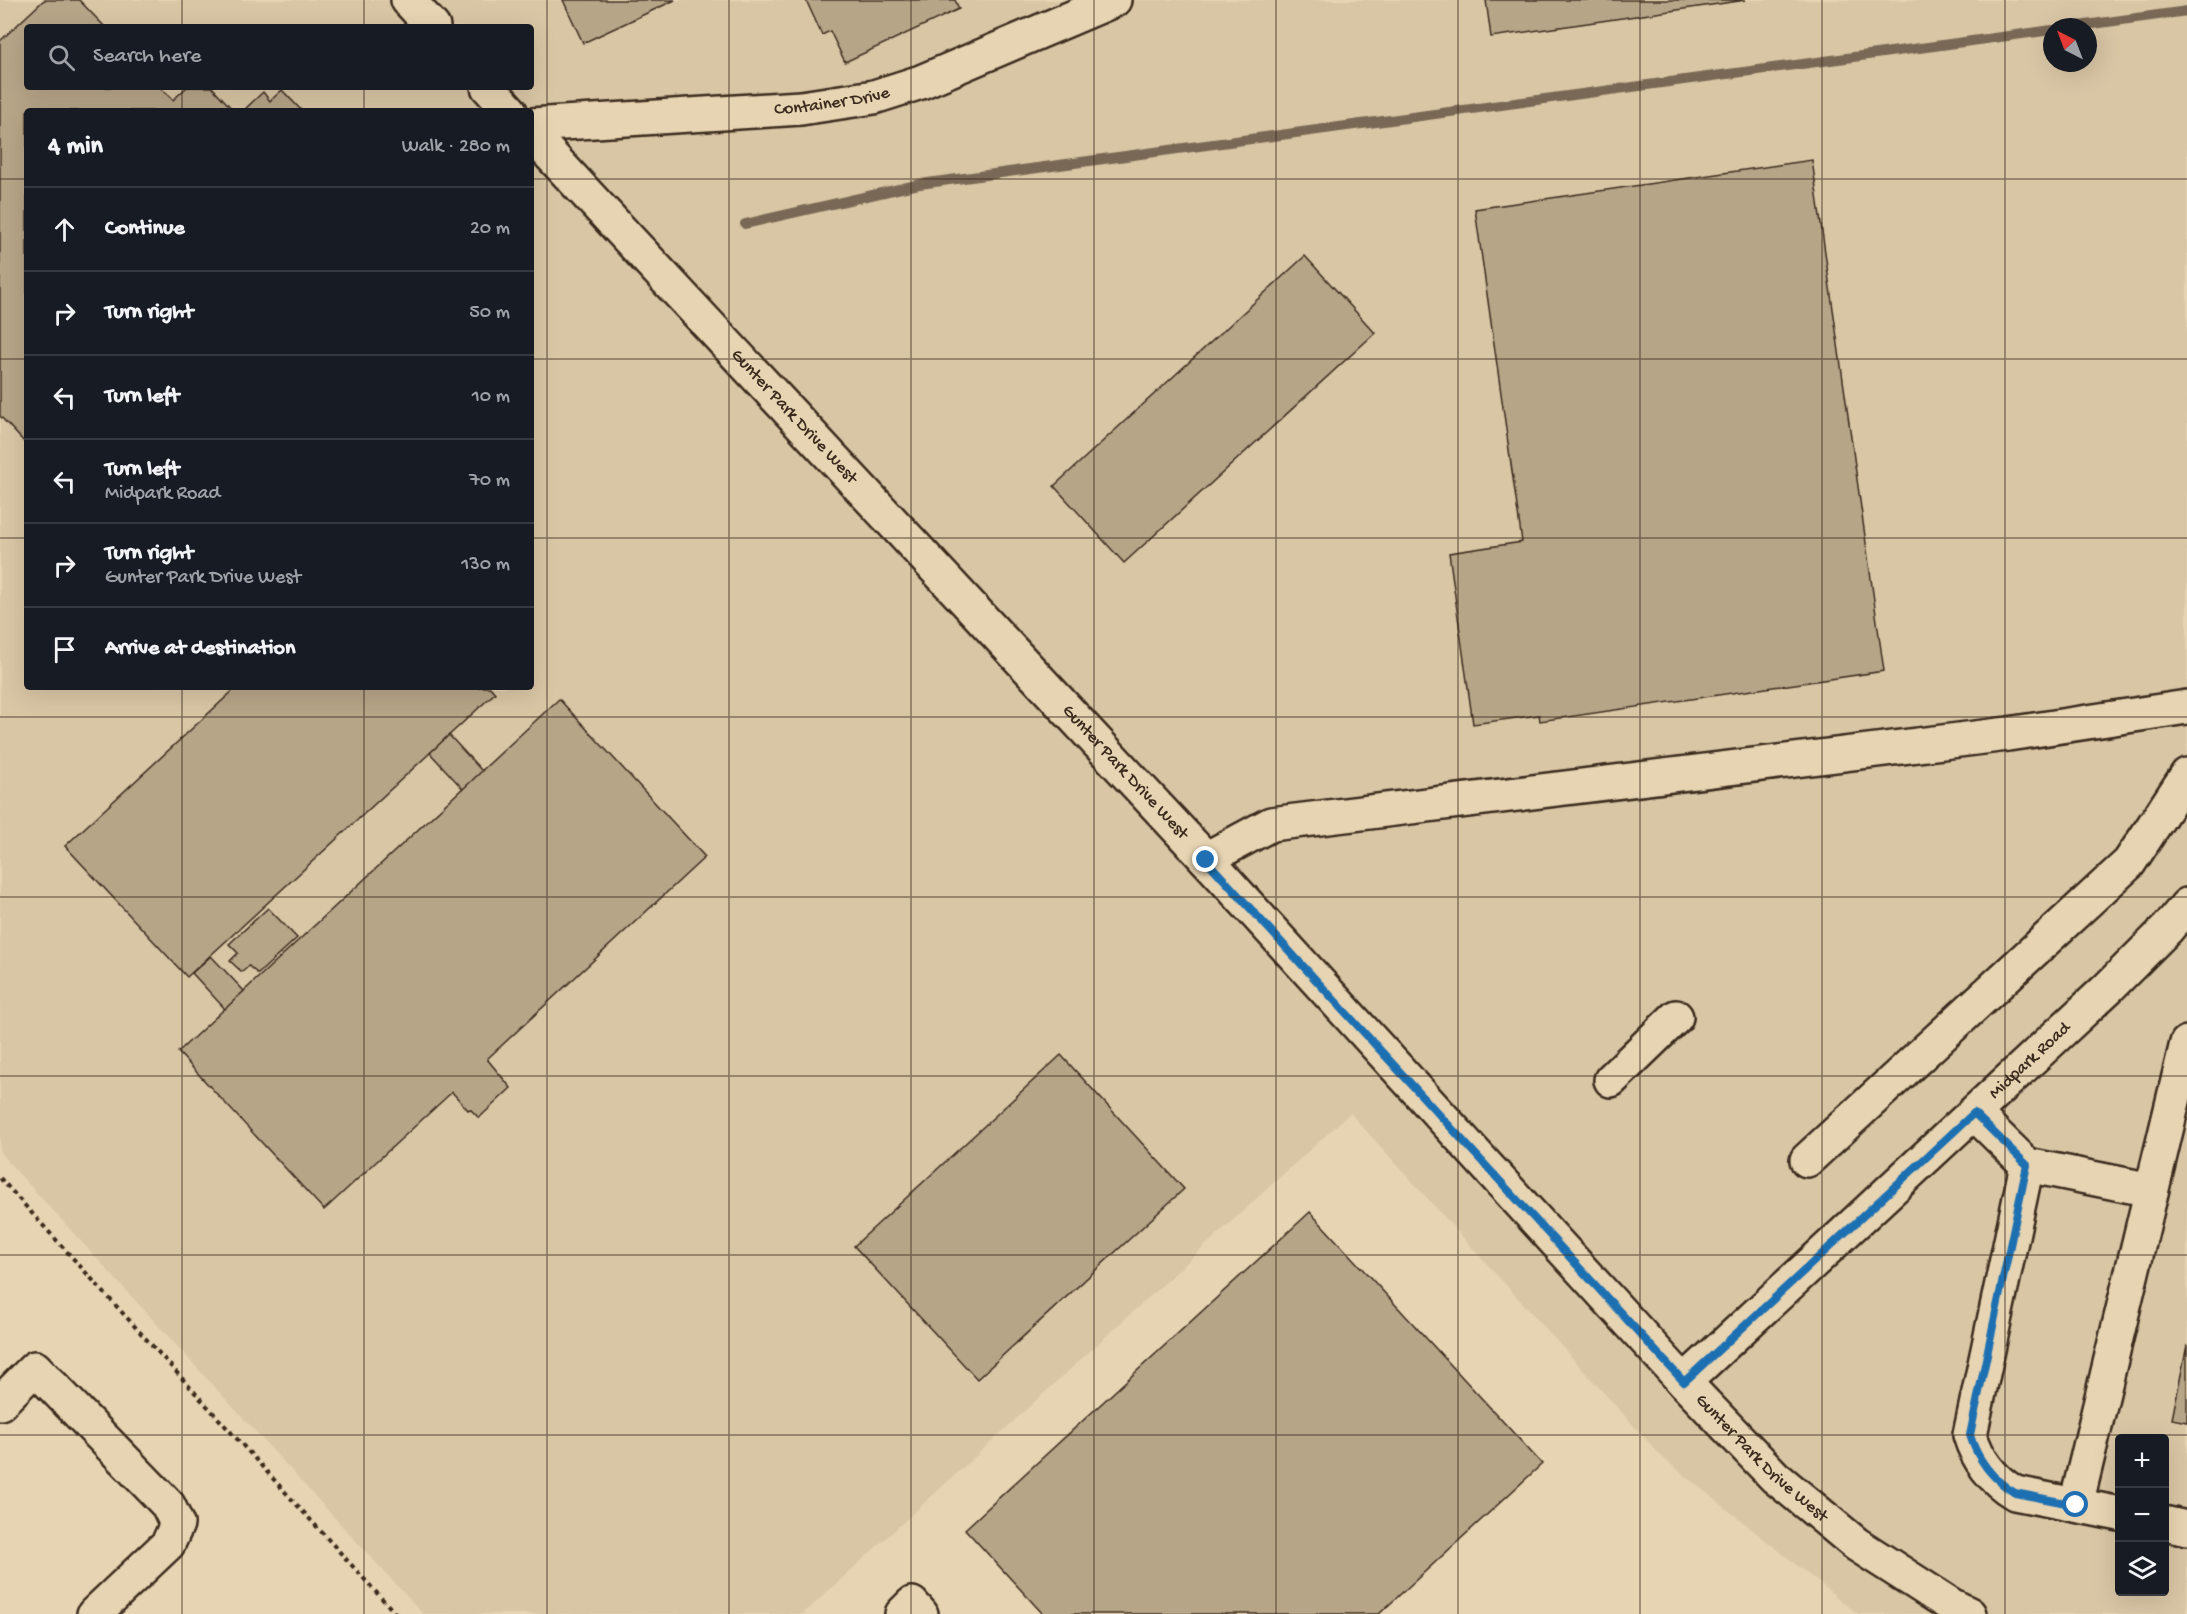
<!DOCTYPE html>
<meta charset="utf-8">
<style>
:root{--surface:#171b24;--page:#20242c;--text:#f1f3f6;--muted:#9ea1a6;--line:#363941}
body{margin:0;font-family:"Gochi Hand",sans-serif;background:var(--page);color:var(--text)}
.controls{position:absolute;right:18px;bottom:18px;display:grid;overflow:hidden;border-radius:6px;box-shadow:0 6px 24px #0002}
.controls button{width:54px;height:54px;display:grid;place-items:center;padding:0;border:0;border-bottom:2px solid var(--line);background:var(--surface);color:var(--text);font:30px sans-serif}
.compass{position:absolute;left:2043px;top:18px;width:54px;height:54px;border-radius:50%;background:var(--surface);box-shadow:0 6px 24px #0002;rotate:318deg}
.stop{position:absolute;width:18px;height:18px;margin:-14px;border:4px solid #1f6fb2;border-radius:50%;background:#fff}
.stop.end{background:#1f6fb2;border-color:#fff;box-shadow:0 2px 6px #0008}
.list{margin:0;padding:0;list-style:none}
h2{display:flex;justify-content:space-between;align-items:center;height:78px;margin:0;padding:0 24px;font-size:26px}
h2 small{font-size:20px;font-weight:400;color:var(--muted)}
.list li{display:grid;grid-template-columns:39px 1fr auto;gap:18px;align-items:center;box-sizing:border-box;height:84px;padding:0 24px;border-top:2px solid var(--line)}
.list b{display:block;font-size:22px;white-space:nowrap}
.list p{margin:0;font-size:20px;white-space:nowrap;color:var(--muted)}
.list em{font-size:20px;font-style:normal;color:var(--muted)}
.icon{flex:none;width:33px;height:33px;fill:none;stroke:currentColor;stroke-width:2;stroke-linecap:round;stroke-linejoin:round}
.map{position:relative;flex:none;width:2187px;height:1614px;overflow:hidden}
.search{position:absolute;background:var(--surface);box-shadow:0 6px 24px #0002;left:24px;top:24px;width:510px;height:66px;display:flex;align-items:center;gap:15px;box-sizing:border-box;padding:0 21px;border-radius:6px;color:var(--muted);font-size:22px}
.panel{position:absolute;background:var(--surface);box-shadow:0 6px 24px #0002;left:24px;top:108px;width:510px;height:582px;border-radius:6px}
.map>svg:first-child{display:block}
.built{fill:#d9c6a5;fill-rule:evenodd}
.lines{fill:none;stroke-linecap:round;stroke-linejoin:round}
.stream{stroke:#796854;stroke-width:10}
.building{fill:#b7a588;stroke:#3b2a1e;stroke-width:1.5}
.minor-casing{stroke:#3b2a1e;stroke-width:38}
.path{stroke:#3b2a1e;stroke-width:4;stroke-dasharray:4.5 4.5;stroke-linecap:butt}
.minor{stroke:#e7d4b2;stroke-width:33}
.route{stroke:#1f6fb2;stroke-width:8}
.grid{fill:none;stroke:#3b2a1e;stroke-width:1.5;stroke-opacity:0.55}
.labels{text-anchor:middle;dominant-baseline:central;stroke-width:4.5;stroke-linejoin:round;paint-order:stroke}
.street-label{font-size:18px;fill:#3b2a1e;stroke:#e7d4b2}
</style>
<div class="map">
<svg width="2187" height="1614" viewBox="0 0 2187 1614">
<rect width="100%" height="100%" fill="#e7d4b2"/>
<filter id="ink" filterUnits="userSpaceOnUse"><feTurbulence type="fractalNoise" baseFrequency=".0167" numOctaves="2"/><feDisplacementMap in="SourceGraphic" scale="12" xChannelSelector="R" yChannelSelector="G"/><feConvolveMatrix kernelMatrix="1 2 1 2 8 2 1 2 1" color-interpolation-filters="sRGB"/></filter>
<g filter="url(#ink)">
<path class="built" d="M0 0H2187V1614H1858L1663 1458 1350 1113 803 1614H423L0 1153ZM27 27H531V87H27ZM2052 27H2088V63H2052ZM27 111H531V687H27ZM2120 1438H2164V1592H2120Z"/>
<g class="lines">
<g class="stream">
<polyline points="2071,27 2187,11"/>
<polyline points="745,224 920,184 2052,30"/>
</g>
</g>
<g class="building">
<polygon points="44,0 79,0 105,27 27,27 27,87 160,87 173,100 187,87 212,87 234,111 27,111 27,445 0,416 0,41"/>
<polygon points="563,0 675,0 583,43"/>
<polygon points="806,0 955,0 959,9 845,62 830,31 822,35"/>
<polygon points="1486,0 1746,0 1491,37"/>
<polygon points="282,90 302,111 243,111 263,92 270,101"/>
<polygon points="1812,160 1884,671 1540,721 1539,715 1473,724 1449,553 1522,542 1475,209"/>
<polygon points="1305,256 1375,333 1124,563 1054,486"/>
<polygon points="237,687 490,687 495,693 187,977 65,846"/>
<polygon points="559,699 705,857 487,1059 511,1088 479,1118 470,1109 468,1110 452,1092 324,1210 178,1052"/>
<polygon points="449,735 482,771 463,789 430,753"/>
<polygon points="268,908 297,938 258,974 249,966 242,972 230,961 238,953 229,944"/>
<polygon points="211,956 244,991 225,1009 192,973"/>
<polygon points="1061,1055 1184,1189 977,1379 854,1246"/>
<polygon points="1310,1212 1542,1464 1379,1614 1043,1614 965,1529"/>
<polygon points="2187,1345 2187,1422 2172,1419"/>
</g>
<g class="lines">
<defs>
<g id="minor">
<polyline points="408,0 433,27"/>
<polyline points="488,87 510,111"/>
<path id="s1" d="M531 125 801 108 874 97 921 82 1114 0"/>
<path id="s2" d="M531 134 1206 859 1684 1382 1775 1477 1856 1544 1951 1605 1969 1614"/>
<polyline points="1206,859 1271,824 2008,734 2187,707"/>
<polyline points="1611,1080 1676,1017"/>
<path d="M1974 1113 2027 1165 1970 1435C1977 1459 1993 1480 2015 1493L2120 1514"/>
<polyline points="1807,1160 2129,863 2187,775"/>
<polyline points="2027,1165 2151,1190"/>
<path id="s3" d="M1684 1382 2108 988 2168 928 2187 905"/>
<polyline points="0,1403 35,1368 168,1505 177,1524 168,1544 94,1614"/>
<polyline points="2076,1505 2187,1043"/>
<polyline points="2164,1523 2187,1528"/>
<polyline points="902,1614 912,1604 921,1614"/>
</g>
</defs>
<use href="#minor" class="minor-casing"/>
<polyline class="path" points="0,1178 396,1614"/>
<use href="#minor" class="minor"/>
</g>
</g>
<g class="lines" filter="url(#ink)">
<path class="route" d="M1206 860 1684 1382 1974 1113 2027 1165 1970 1435C1977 1459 1993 1480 2015 1493L2076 1505"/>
</g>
<path class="grid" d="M182 0V27M364 0V27M547 0V1614M729 0V1614M911 0V1614M1094 0V1614M1276 0V1614M1458 0V1614M1640 0V1614M1822 0V1614M2005 0V1614M182 87V111M364 87V111M0 179H27M531 179H2187M0 359H27M531 359H2187M0 538H27M531 538H2187M182 687V1614M364 687V1614M0 717H2187M0 897H2187M0 1076H2187M0 1255H2187M0 1435H2187"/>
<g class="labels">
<g class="street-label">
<text stroke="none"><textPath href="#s1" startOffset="302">Container Drive</textPath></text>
<text stroke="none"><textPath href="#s2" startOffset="386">Gunter Park Drive West</textPath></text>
<text stroke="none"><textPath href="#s2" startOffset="872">Gunter Park Drive West</textPath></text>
<text stroke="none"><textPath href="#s3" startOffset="472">Midpark Road</textPath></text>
<text stroke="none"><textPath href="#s2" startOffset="1808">Gunter Park Drive West</textPath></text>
</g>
</g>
</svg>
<div class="controls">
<button>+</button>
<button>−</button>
<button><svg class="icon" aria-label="layers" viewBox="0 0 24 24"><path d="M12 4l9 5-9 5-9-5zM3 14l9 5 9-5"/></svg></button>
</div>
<svg class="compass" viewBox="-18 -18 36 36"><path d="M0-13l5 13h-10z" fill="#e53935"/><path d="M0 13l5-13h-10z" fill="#9ea1a6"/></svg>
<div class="stop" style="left:2076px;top:1505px"></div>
<div class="stop end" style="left:1206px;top:860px"></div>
<div class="search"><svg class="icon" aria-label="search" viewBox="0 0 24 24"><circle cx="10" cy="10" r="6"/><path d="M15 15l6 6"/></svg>Search here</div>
<section class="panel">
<h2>4 min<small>Walk · 280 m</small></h2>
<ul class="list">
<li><svg class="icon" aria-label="ahead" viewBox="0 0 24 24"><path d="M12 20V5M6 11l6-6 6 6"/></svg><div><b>Continue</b></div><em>20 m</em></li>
<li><svg class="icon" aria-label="right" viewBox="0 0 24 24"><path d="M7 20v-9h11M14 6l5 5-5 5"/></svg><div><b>Turn right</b></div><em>50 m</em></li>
<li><svg class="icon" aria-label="left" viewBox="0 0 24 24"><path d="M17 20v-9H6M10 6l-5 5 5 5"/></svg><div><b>Turn left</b></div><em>10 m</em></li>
<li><svg class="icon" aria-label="left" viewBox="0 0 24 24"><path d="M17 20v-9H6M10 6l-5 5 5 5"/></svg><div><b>Turn left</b><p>Midpark Road</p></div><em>70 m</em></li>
<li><svg class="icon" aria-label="right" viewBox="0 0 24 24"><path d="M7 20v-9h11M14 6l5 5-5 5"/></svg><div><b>Turn right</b><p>Gunter Park Drive West</p></div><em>130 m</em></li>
<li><svg class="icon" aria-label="arrive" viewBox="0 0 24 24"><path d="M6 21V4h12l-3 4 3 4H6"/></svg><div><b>Arrive at destination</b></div></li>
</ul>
</section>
</div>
